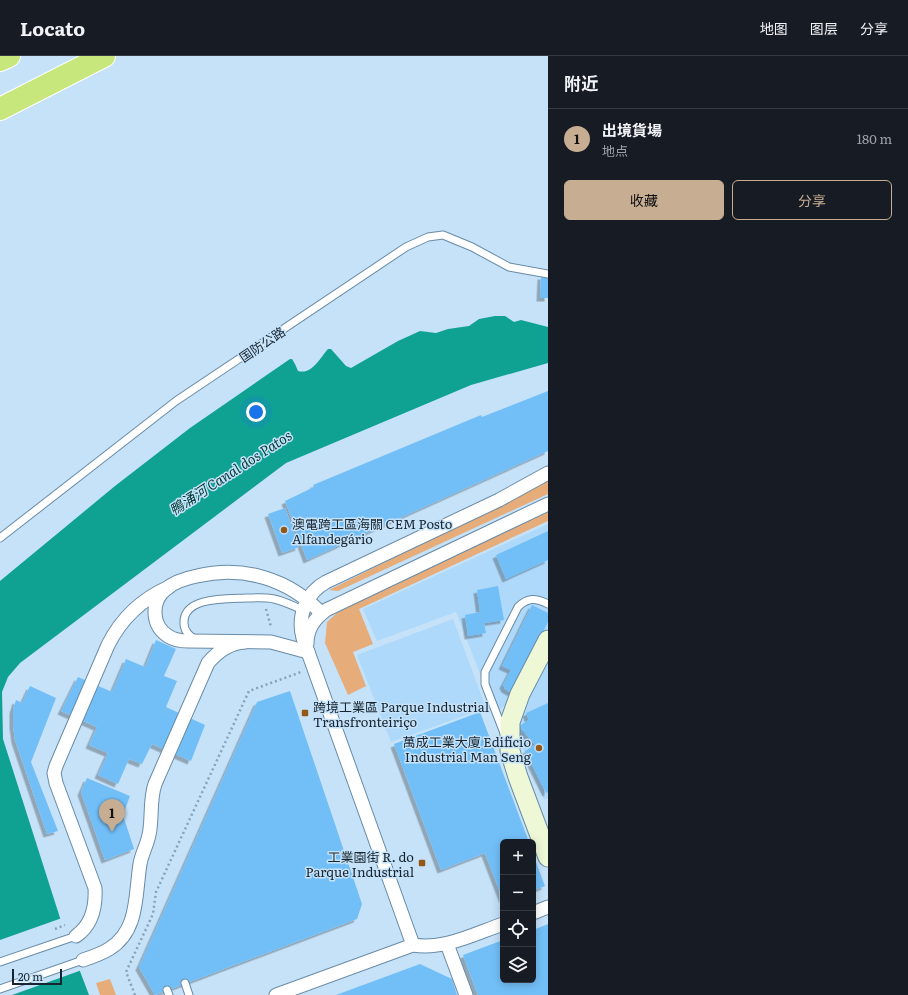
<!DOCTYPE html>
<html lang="zh">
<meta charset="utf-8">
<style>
:root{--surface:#171b24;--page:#242831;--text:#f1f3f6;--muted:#9ea1a6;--line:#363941;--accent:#c7ad92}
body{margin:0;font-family:Literata,"Noto Sans SC",serif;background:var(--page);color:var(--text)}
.controls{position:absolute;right:12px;bottom:12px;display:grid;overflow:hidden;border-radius:6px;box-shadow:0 2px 10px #0003}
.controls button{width:36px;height:36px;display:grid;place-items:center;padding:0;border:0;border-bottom:1px solid var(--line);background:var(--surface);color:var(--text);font:20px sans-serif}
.scale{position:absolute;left:12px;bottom:10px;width:50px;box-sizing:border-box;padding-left:4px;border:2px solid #172530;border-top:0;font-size:11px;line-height:14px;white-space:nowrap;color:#172530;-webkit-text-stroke:3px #c5e2f9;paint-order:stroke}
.you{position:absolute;left:256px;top:356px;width:14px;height:14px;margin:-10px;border:3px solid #fff;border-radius:50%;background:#1a73e8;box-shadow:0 0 0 6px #1a73e833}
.badge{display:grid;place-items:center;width:26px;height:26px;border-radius:50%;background:var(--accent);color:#111;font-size:13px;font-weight:700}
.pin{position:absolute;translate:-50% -33px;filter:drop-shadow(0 1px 2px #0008)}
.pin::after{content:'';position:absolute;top:21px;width:14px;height:12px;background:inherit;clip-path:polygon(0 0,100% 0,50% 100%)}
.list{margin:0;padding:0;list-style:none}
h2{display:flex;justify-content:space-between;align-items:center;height:52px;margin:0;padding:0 16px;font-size:17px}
h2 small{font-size:13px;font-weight:400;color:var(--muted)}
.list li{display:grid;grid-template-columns:26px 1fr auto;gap:12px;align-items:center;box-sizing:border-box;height:60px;padding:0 16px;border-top:1px solid var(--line)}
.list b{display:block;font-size:15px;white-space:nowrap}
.list p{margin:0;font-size:13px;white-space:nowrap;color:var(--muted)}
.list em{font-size:13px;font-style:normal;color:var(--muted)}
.actions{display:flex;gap:8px;padding:12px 16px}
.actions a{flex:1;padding:9px 0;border:1px solid var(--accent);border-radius:6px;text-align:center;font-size:14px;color:var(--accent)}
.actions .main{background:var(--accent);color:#111}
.icon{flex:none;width:22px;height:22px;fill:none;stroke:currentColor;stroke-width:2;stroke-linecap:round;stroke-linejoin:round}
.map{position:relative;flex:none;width:548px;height:939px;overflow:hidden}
header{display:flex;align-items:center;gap:24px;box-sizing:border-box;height:56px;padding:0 20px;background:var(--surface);border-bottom:1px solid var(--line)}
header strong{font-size:19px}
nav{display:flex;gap:22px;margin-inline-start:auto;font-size:14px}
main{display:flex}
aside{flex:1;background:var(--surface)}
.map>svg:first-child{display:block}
.built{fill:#aed9fb}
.green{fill:#e6ad7a}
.water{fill:#0fa292}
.pier{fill:#c5e2f9}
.building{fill:#72bff8;filter:url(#shadow)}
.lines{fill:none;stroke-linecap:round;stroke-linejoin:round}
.lane-casing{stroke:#698ba6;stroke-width:9}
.street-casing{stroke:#698ba6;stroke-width:15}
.secondary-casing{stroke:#698ba6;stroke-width:21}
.highway-casing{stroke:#fff;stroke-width:24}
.path{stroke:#89a1b4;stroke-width:2.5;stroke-dasharray:2 3;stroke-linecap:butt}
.lane{stroke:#fff;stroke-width:7}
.street{stroke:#fff;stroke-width:13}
.secondary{stroke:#eef8d7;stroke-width:19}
.highway{stroke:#c7e67b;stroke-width:22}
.poi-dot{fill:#935817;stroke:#c5e2f9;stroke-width:1.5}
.labels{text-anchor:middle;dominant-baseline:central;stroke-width:3;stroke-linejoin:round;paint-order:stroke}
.street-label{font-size:13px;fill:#172530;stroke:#c5e2f9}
.poi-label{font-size:13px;fill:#172530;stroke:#c5e2f9;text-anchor:start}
.water-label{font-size:14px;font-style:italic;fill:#003c35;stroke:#c5e2f9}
</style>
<header>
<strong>Locato</strong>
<nav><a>地图</a><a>图层</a><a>分享</a></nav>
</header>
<main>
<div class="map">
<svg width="548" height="939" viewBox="0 0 548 939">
<defs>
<filter id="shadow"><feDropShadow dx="-3.5" dy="3.5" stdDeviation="0" flood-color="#0004"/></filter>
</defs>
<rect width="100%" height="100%" fill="#c5e2f9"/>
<g class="built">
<polygon points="548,468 548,571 509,646 503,651 495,656 456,556 377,585 363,553"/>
<polygon points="453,563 486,652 391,686 357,599"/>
<polygon points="548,597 548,742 544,744 521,689 518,675 519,656"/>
</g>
<g class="green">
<polygon points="548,425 548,438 338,535 329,534"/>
<polygon points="548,455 548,465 359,553 373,588 353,596 366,630 348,639 325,587 327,566 338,556"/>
<polygon points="110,923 116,939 100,939 96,927"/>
</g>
<path class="water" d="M495 260H505L514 266 521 264 548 271V307L471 329 286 407 20 607 8 621 2 636 3 683 61 865 89 939H0V525L115 430 190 372 290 303H292L295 308 298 315C312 319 320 302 328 293H331L346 310 351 312 398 285 420 275 436 277 448 273 469 270 479 263Z"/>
<polygon class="pier" points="62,862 82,914 12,939 0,939 0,884"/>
<g class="building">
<polygon points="541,220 548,220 548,242 540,242"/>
<polygon points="548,335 548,395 307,504 285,445 314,431 313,429 481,359 482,361"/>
<polygon points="285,452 299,491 282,497 268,458"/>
<polygon points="548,475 548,504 506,523 496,499"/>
<polygon points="498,530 504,564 484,567 486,577 468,580 465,559 480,556 477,534"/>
<polygon points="532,549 548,557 548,566 512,637 505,633 503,629 511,614 502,610"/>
<polygon points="156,584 176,593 164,620 177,625 166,651 205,669 191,705 152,688 142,708 129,703 118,728 98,719 108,697 89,689 97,671 61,655 78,621 112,636 126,603 145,611"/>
<polygon points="30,630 56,642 31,706 58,775 47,778 15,684 13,669 13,654 16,644 22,647"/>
<polygon points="290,635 362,848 357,863 155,939 139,911 257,646"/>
<polygon points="548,647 548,736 546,737 525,695 535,689 519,670 529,664 526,657"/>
<polygon points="480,656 529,786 503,786 503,844 485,797 441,814 394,688"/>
<polygon points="87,722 130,740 123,759 134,793 105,804 81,736"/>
<polygon points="533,798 545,830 533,835"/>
<polygon points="548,868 548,939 478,939 463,899 503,884 503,924 533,924 533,874"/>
<polygon points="420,908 452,923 457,939 336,939"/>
</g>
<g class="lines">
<defs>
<g id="lane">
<polyline points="0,482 176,345 406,191 428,181 443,179 472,191 509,211 548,218"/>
<path d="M196 584C189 580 184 574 184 567 183 540 229 543 246 542 255 542 265 541 274 543 284 545 293 550 303 554"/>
<path d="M504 677 485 628V616L518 551C528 541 536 542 548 548"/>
<polyline points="0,906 76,880"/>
<polyline points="185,927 189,939"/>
<polyline points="0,933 83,904"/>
<polyline points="167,934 169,939"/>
</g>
<g id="street">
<path d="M307 588C307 573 314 563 326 554L548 448"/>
<path d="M308 596 271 586 188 585C180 585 174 584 168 580 151 569 151 545 166 533 174 526 187 522 197 520 243 509 289 523 321 557"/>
<polyline points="533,857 548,851"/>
<path d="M76 880C92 869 96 850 95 832L56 727 54 717 56 710 108 589C121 563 142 543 169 531"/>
<polyline points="447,888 466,939"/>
<path d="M413 889 303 582C297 560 306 537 326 526L499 444 548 417"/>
<path d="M83 904C92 901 101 898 109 893 139 875 135 839 140 808 142 796 149 786 150 773 152 758 150 742 155 728L208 607C218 595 230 587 245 586"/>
<path d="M276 939 413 889C444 894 474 878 503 868"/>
</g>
<polyline id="secondary" points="548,584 520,638 510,666 510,695 518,721 548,801"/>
<g id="highway">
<polyline points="0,4 9,0"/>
<polyline points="0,53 104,0"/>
</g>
</defs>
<use href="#lane" class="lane-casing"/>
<use href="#street" class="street-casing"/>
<use href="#secondary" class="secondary-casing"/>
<use href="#highway" class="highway-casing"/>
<g class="path">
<polyline points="266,553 271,571"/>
<polyline points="55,873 65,869"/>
<polyline points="135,939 126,916 153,858 156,836 249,635 301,616"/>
</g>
<use href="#lane" class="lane"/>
<use href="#street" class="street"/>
<use href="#secondary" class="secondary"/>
<use href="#highway" class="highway"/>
</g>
<g class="poi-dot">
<circle cx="284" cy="474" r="4"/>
<rect x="301" y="653" width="8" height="8" rx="2"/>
<circle cx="539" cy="692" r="4"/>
<rect x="418" y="803" width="8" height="8" rx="2"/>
</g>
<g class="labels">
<g class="street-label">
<text transform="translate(262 288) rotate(-34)">国防公路</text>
</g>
<g class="poi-label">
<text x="292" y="467">澳電跨工區海關 CEM Posto<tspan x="292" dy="15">Alfandegário</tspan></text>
<text x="313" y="650">跨境工業區 Parque Industrial<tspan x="313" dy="15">Transfronteiriço</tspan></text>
<text x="531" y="685" text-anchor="end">萬成工業大廈 Edifício<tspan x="531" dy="15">Industrial Man Seng</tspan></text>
<text x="414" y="800" text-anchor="end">工業園街 R. do<tspan x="414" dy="15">Parque Industrial</tspan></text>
</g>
<g class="water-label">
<text transform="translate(230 416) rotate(-33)">鴨涌河 Canal dos Patos</text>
</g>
</g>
</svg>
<div class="controls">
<button>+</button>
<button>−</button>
<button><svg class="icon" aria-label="locate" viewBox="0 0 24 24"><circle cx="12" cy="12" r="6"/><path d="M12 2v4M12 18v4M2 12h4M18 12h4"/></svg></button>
<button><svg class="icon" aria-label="layers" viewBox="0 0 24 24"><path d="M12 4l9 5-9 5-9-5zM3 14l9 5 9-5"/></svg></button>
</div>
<div class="scale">20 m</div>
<div class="you"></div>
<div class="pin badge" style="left:112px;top:776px">1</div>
</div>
<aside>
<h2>附近<small></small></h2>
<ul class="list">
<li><span class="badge">1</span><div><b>出境貨場</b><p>地点</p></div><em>180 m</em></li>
</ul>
<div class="actions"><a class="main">收藏</a><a>分享</a></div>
</aside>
</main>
